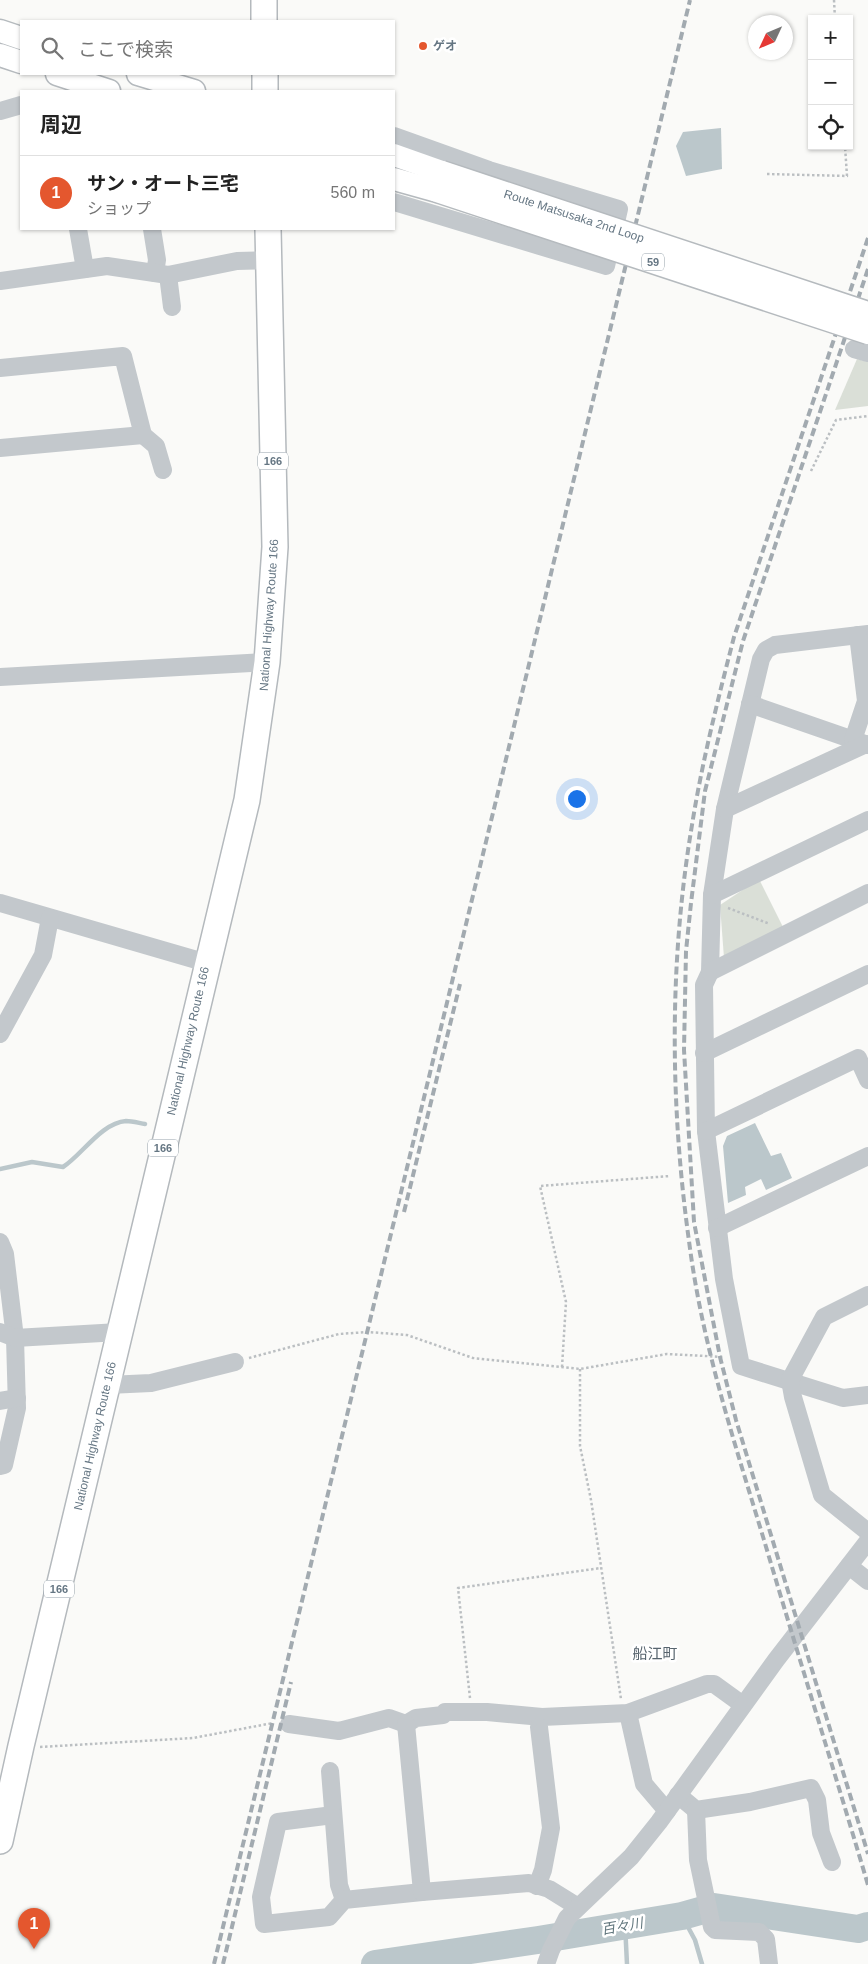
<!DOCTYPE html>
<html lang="ja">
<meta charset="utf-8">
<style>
:root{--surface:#fff;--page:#f2f2f2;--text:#222;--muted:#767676;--line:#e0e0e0;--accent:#e4572e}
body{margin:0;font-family:Helvetica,"Noto Sans JP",sans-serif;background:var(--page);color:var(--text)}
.controls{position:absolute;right:15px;top:15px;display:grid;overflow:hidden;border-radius:0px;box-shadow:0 1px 4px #0004}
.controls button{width:45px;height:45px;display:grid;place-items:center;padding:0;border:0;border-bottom:1px solid var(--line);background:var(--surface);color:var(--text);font:25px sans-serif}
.compass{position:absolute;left:748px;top:15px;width:45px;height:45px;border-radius:50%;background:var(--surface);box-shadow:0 1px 4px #0004;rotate:226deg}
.you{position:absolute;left:576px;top:798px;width:18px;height:18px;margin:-12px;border:4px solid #fff;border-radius:50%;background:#1a73e8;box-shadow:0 0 0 8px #1a73e833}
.badge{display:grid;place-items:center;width:32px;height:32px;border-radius:50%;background:var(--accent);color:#fff;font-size:16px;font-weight:700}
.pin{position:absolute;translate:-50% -41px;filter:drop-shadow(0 1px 2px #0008)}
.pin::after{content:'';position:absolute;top:26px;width:18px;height:15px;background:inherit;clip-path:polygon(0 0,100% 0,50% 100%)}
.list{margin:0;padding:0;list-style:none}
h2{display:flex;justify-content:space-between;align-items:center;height:65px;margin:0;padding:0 20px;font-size:21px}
h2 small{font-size:16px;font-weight:400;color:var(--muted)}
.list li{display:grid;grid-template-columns:32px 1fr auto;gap:15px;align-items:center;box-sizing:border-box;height:75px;padding:0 20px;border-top:1px solid var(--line)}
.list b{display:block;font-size:19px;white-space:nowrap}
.list p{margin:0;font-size:16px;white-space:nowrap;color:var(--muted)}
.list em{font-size:16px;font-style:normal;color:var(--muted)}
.icon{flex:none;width:28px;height:28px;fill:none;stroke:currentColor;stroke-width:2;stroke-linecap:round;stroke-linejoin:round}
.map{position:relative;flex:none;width:868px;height:1964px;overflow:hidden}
.search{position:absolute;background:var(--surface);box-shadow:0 1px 4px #0004;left:20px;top:20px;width:375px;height:55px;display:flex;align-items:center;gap:12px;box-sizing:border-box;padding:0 18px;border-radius:0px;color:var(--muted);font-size:19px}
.panel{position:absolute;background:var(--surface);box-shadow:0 1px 4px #0004;left:20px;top:90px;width:375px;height:140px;border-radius:0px}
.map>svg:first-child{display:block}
.green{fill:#dadfd7}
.water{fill:#bbc7cb}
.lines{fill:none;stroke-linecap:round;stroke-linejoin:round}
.stream{stroke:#bbc7cb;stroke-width:4.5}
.river{stroke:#bbc7cb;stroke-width:28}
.major-casing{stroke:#b5babe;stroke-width:25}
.highway-casing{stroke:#b4b9bd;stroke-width:28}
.path{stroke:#bbbfc2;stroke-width:2.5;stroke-dasharray:2.5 2.5;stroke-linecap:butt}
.minor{stroke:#c3c8cc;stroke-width:18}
.major{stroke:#fff;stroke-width:22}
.highway{stroke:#fff;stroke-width:25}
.rail{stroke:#a2aab0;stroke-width:4;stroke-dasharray:8 4;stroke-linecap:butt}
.major-bridge-casing{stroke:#b5babe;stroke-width:25;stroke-linecap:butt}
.major-bridge{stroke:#fff;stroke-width:22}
.poi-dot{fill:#e4572e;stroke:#fff;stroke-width:2}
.labels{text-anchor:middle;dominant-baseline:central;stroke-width:5;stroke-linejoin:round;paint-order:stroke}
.shield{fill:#fff;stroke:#939fa8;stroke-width:1}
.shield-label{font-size:11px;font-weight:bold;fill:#657683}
.poi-label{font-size:12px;font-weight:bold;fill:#657683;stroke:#fff;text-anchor:start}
.street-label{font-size:12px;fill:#657683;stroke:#fff}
.water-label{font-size:14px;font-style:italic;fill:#60757c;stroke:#fff}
.quarter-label{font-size:15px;fill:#57646e;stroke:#fff}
</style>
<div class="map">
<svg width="868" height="1964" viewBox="0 0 868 1964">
<rect width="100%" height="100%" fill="#fafaf8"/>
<g class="green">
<polygon points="857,359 868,362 868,406 835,410"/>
<polygon points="759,879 784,929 724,958 720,905"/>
</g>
<g class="water">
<polygon points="721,128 722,169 686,176 676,146 683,132"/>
<polygon points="755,1123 771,1156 781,1153 792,1178 766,1190 761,1179 745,1187 746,1195 728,1203 723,1146 727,1136"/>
</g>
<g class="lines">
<g class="stream">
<path d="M0 1169 32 1162 63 1167C82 1155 101 1123 126 1121 132 1121 139 1123 145 1124"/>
<polyline points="682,1916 695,1940 702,1964"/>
<polyline points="625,1924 627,1964"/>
</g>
<polyline class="river" points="375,1964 538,1940 682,1916 714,1907 858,1929 868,1926"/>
<defs>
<g id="major">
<polyline points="0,31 21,38"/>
<polyline points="0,55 21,62"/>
<polyline points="57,74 109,91"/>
<polyline points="138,74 194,91"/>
<polyline points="394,155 442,172"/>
<polyline points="394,179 437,191"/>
</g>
<g id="highway">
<polyline points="264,0 264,21"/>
<polyline points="265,74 265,91"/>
<polyline points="0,1841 21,1746 247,800 267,662 275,547 268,229"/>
</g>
</defs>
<use href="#major" class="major-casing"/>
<use href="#highway" class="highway-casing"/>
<g class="path">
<polyline points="834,0 835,19"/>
<polyline points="767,174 847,176 845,146"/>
<polyline points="811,471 836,420 868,416"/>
<polyline points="728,908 770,924"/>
<polyline points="249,1358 339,1334 368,1332 407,1335 473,1358 580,1369 667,1354 724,1357"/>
<polyline points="562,1367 566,1302 540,1186 670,1176"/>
<polyline points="580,1369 580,1446 591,1500 621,1699"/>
<polyline points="470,1698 458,1588 601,1568"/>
<polyline points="40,1747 193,1738 273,1723"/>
</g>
<g class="minor">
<polyline points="0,111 21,105"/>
<polyline points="394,136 489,170 619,209 606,266 394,202"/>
<polyline points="78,229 85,269"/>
<polyline points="152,229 157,260 155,273"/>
<polyline points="168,275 172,307"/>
<polyline points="0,281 107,266 168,275 237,261 268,260"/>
<polyline points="854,349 868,353"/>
<polyline points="0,368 123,356 143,435 156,446 163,470"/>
<polyline points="0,448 143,435"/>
<polyline points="868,634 775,645 766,650 761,659 725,809 712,895 710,972 704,985 706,1131 724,1279 741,1366 843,1398 868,1395"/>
<polyline points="0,677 267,662"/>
<polyline points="750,704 868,745"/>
<polyline points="853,740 866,701 858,635"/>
<polyline points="725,809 866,744"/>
<polyline points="712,895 868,820"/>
<polyline points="0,903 207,963"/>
<polyline points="710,972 868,893"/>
<polyline points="0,1034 43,955 50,918"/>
<polyline points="704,1053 868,974"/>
<polyline points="706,1131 858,1058 868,1080"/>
<polyline points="717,1228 868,1156"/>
<polyline points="0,1242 5,1254 15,1338 17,1408 4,1465 0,1466"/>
<polyline points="868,1295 824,1317 790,1380 793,1397 822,1495 868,1532"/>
<polyline points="0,1332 15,1338 119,1332"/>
<polyline points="108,1385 151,1383 235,1362"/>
<polyline points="0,1401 17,1398"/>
<polyline points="849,1566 868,1581"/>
<polyline points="628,1713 644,1784 667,1811"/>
<polyline points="289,1724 339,1731 389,1718 406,1724 416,1718 443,1715 445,1712 487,1712 542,1717 628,1713 707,1684 714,1684 743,1705"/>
<polyline points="330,1771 339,1885 344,1900"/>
<polyline points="678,1795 696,1810 750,1802 811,1788 817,1800 821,1833 832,1862"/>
<polyline points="696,1810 698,1860 712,1927 715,1930 759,1932 766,1939 769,1964"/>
<polyline points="333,1815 278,1822 261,1897 264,1924 329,1917 344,1900 422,1892 406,1724"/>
<polyline points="537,1886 543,1870 551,1828 539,1727"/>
<polyline points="422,1892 529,1883 549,1889 578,1907"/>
<polyline points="546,1964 551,1950 567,1918 631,1857 659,1822 776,1660 868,1541"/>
</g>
<use href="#major" class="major"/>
<use href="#highway" class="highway"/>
<g class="rail">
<path d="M868 238 734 637C718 699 702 762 692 825 669 962 670 1104 689 1241 702 1344 734 1441 764 1540 798 1655 834 1770 868 1885"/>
<polyline points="868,269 743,641 705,791 691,903 686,951 684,1050 694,1222 720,1357 736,1420 868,1854"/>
<polyline points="404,1212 460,984"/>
<polyline points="214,1964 690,0"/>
<polyline points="223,1964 291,1682"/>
</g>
<defs>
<g id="major-bridge">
<polyline points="442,172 868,313"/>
<polyline points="437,191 868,333"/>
</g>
</defs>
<use href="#major-bridge" class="major-bridge-casing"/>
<use href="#major-bridge" class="major-bridge"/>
</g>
<circle class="poi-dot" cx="423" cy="46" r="5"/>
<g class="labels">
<g class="shield">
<rect x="642" y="253.5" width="22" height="17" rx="4"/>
<rect x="258" y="452.5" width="30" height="17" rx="4"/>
<rect x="148" y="1139.5" width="30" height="17" rx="4"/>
<rect x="44" y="1580.5" width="30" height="17" rx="4"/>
</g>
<g class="shield-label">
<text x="653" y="262">59</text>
<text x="273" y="461">166</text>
<text x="163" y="1148">166</text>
<text x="59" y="1589">166</text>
</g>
<g class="poi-label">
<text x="433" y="46">ゲオ</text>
</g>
<g class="street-label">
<text transform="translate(574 216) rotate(18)">Route Matsusaka 2nd Loop</text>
<text transform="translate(269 615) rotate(-86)">National Highway Route 166</text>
<text transform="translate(188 1041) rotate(-77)">National Highway Route 166</text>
<text transform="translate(95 1436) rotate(-77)">National Highway Route 166</text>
</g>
<g class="water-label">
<text transform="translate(622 1926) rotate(-10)">百々川</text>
</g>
<g class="quarter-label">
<text x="655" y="1653">船江町</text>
</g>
</g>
</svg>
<div class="controls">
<button>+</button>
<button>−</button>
<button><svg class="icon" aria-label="locate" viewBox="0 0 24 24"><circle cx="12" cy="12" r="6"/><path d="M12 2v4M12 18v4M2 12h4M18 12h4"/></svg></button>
</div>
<svg class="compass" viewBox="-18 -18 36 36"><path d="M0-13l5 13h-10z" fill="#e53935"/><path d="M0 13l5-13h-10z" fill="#767676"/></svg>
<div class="you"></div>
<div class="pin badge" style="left:34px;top:1949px">1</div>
<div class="search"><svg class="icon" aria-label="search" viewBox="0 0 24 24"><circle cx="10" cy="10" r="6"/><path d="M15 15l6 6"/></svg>ここで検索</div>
<section class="panel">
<h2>周辺<small></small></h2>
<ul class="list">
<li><span class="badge">1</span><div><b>サン・オート三宅</b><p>ショップ</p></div><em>560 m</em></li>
</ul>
</section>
</div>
